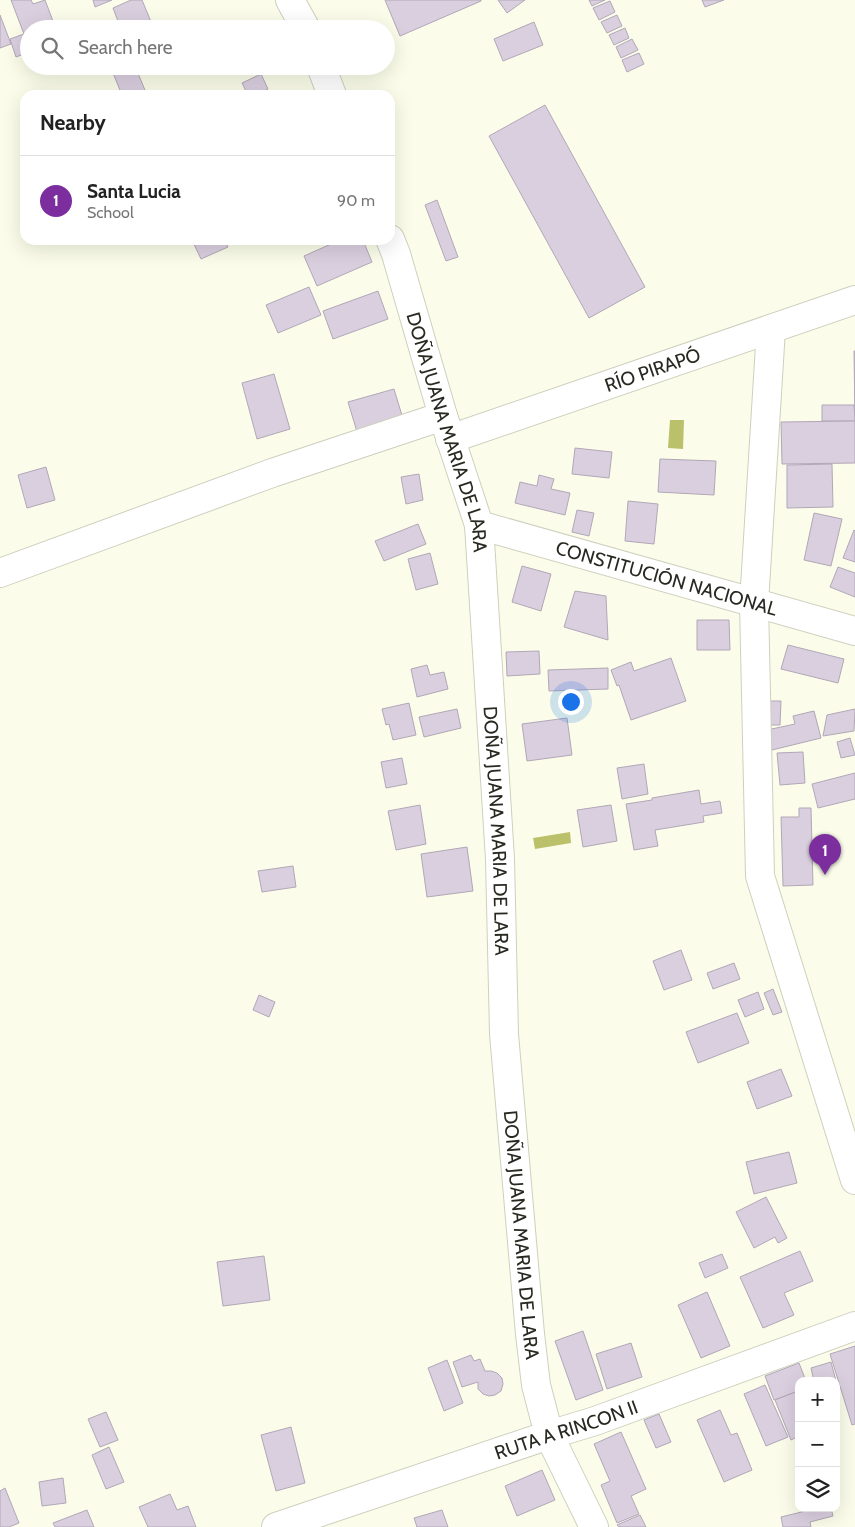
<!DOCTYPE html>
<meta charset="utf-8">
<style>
:root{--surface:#fff;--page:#f2f2f2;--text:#222;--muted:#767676;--line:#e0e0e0;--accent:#7c2e9f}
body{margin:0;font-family:Cabin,sans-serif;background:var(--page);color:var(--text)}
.controls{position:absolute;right:15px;bottom:15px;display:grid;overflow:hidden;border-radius:10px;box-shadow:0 5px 20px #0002}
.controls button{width:45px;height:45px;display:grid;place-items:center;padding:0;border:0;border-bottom:1px solid var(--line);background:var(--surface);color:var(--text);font:25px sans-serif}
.you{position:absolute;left:570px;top:701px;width:18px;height:18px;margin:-12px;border:4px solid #fff;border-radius:50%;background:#1a73e8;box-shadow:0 0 0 8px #1a73e833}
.badge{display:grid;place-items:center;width:32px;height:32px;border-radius:50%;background:var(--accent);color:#fff;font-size:16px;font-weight:700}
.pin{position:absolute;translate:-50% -41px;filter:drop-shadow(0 1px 2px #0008)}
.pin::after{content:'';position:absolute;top:26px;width:18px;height:15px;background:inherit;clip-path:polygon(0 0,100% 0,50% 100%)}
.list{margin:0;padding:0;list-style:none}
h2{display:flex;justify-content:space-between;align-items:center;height:65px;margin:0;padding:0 20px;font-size:21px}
h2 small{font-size:16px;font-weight:400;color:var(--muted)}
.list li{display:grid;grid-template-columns:32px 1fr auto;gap:15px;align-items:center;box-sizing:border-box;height:90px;padding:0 20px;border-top:1px solid var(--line)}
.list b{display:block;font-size:19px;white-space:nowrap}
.list p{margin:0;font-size:16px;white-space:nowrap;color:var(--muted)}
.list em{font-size:16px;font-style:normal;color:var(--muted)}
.icon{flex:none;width:28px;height:28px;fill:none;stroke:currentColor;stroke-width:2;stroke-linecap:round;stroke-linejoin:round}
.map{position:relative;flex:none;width:855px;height:1527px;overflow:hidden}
.search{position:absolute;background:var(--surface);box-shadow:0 5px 20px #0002;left:20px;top:20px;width:375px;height:55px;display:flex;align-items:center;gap:12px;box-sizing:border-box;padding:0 18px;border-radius:28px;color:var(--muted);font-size:19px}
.panel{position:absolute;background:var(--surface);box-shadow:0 5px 20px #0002;left:20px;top:90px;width:375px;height:155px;border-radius:15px}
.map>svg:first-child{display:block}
.water{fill:#bbc16b}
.building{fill:#dacfdf;stroke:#b1a7b7}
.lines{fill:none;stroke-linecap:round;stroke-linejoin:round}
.minor-casing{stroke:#ced0be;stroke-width:30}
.minor{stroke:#fff;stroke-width:28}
.labels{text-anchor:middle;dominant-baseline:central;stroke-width:4;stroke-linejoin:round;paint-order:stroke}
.street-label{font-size:19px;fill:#292922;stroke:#fff}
</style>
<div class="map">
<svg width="855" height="1527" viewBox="0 0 855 1527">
<rect width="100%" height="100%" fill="#fbfdea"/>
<g class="water">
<polygon points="670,420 684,420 683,449 668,448"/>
<polygon points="570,832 571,843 535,849 533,838"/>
</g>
<g class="building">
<polygon points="11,0 31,0 33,4 45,0 56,29 29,29 29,47"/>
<polygon points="93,0 112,0 95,7"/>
<polygon points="131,0 142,0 154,29 121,29 113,8"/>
<polygon points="385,0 481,0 481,1 400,36"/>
<polygon points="498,0 525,0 507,13"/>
<polygon points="589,0 605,0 592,6"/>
<polygon points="702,0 724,0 705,7"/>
<polygon points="610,1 615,12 599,20 593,8"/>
<polygon points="0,15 11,44 0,48"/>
<polygon points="617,15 622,26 607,33 601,22"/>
<polygon points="534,22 543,45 503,61 494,39"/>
<polygon points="625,28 629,38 614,45 609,35"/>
<polygon points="24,34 29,47 29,52 16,57 10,39"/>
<polygon points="632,39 638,50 621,58 616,47"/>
<polygon points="639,53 644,64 627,72 622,60"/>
<polygon points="116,66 135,66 147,95 122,95 111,68"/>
<polygon points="261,74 268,89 255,95 248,95 242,83"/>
<polygon points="545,105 645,287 589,318 489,136"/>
<polygon points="437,200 458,257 446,261 425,205"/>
<polygon points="192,240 224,240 228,247 201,259"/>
<polygon points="340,240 363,240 372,262 317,286 304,256"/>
<polygon points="309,287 321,315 278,333 266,305"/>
<polygon points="378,291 388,319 333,339 323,311"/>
<polygon points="854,351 855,351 855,421"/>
<polygon points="274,374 290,429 257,439 242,383"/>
<polygon points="394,389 404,422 358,435 348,402"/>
<polygon points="822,405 854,405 855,421 822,421"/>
<polygon points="855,421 855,463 782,464 781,422"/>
<polygon points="575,448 612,452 609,478 572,474"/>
<polygon points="660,459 716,461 714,495 658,492"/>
<polygon points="832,464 833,507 787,508 787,465"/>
<polygon points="46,467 55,500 27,508 18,475"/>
<polygon points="419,474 423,500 406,504 401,477"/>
<polygon points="539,475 554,479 551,489 570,493 565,515 515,503 520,482 537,486"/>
<polygon points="628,501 658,504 654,544 625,541"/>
<polygon points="577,510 594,513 589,536 572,532"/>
<polygon points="814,513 842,519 831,566 804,560"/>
<polygon points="418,524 426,544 384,561 375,541"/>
<polygon points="854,530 855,531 855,562 843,558"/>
<polygon points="430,553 438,584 416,590 408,559"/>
<polygon points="522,566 551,574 541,611 512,602"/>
<polygon points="838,567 855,573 855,597 830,587"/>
<polygon points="575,591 606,596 608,640 564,627"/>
<polygon points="697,620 729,620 730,650 697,650"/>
<polygon points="788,645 844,659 838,683 781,669"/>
<polygon points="539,651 540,674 507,676 506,652"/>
<polygon points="671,658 686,701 631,720 619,685 617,686 611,670 631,662 634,671"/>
<polygon points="427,665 430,675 444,672 448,689 417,697 411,669"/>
<polygon points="608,668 608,689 549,691 548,670"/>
<polygon points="769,701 781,701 780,725 769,725"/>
<polygon points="409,703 416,735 393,740 389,724 386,725 382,709"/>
<polygon points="457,709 461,728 424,737 419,717"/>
<polygon points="855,709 854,731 823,736 827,715"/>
<polygon points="814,711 821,738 772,750 767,730 795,724 793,716"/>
<polygon points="567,718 572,755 527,761 522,724"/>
<polygon points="850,738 855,755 841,758 837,742"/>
<polygon points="803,752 805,783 780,785 777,753"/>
<polygon points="402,758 407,784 386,788 381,762"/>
<polygon points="644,764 648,794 622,799 617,768"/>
<polygon points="855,773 855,799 818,808 812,784"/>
<polygon points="699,790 701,804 720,801 722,813 703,816 704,822 655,830 658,846 634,850 626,804 652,800 652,798"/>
<polygon points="420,805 426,844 396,850 388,811"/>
<polygon points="611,805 617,841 583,847 577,810"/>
<polygon points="799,808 811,808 813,885 783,886 781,817 799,817"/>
<polygon points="467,847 473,891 427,897 421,854"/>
<polygon points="293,866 296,887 262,892 258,871"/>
<polygon points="681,950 692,980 664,990 653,961"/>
<polygon points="734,963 740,979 713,989 707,973"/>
<polygon points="773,989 782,1012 773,1015 764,993"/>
<polygon points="758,992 764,1009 745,1017 738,1000"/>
<polygon points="259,995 275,1002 269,1017 253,1010"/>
<polygon points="737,1013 749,1043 698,1063 686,1032"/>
<polygon points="781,1069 792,1096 757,1109 747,1082"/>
<polygon points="789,1152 797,1183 754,1194 746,1162"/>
<polygon points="766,1197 787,1238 778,1243 775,1237 754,1248 736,1212"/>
<polygon points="800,1251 813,1281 784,1293 794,1315 763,1328 740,1277"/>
<polygon points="722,1254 728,1268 705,1278 699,1263"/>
<polygon points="264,1256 270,1300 223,1306 217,1262"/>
<polygon points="707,1292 730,1346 701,1358 678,1305"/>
<polygon points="583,1331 603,1390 576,1400 555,1341"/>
<polygon points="631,1343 642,1377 607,1389 596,1354"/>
<polygon points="855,1346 855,1424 852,1425 830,1354"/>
<polygon points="471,1355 474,1361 480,1359 485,1371 491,1371 497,1373 502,1378 503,1384 501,1391 495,1395 489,1396 483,1394 478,1389 478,1382 462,1387 453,1362"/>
<polygon points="447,1360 463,1403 444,1411 428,1368"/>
<polygon points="831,1362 836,1381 814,1381 811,1368"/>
<polygon points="799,1363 806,1381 799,1381 799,1391 774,1400 765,1376"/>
<polygon points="765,1385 788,1437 766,1446 744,1394"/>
<polygon points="798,1391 799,1436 791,1440 775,1400"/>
<polygon points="720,1410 731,1435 737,1433 752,1470 724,1482 697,1420"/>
<polygon points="106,1412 118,1440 100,1447 88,1419"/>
<polygon points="659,1414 671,1442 656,1448 644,1420"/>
<polygon points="291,1427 305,1483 276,1491 261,1435"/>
<polygon points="621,1432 646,1489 631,1496 639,1514 617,1523 601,1485 610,1481 594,1444"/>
<polygon points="109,1447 124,1482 106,1489 92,1455"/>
<polygon points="542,1470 555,1500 517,1516 505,1486"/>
<polygon points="63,1478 66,1503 42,1506 39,1482"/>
<polygon points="5,1488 19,1523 9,1527 0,1527 0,1491"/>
<polygon points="170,1494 177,1510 188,1506 196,1527 148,1527 139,1507"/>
<polygon points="818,1508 831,1508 833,1516 810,1522 811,1527 783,1527 781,1517"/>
<polygon points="87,1510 94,1527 55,1527 53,1523"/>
<polygon points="442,1510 448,1527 417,1527 414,1518"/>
<polygon points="640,1515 646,1527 619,1527 617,1525"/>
</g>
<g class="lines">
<defs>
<g id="minor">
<polyline points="290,0 306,29"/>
<polyline points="321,66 332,95"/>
<path id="s1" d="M390 239 396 254 443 416 479 525 500 859 504 1034 530 1334 536 1385 549 1435 594 1527"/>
<polyline points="771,329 754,603 760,876 855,1180"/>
<path id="s2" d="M450 439 855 300"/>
<path id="s3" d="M479 525 855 631"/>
<polyline points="0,573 272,473 443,416"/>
<path id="s4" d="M276 1527 549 1435 595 1421 855 1326"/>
</g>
</defs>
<use href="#minor" class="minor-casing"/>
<use href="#minor" class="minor"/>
</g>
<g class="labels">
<g class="street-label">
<text stroke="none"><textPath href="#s2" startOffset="214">RÍO PIRAPÓ</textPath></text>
<text stroke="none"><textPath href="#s1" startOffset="202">DOÑA JUANA MARIA DE LARA</textPath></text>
<text stroke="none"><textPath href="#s3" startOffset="195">CONSTITUCIÓN NACIONAL</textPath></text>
<text stroke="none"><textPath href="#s1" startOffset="606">DOÑA JUANA MARIA DE LARA</textPath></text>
<text stroke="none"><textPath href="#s1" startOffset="1011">DOÑA JUANA MARIA DE LARA</textPath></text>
<text stroke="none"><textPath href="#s4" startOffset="306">RUTA A RINCON II</textPath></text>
</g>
</g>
</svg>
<div class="controls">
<button>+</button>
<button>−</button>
<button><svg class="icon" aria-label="layers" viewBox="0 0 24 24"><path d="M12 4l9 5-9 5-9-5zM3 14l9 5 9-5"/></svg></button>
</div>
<div class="you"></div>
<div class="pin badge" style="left:825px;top:875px">1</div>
<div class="search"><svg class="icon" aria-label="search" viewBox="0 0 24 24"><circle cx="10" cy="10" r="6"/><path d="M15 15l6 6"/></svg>Search here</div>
<section class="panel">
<h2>Nearby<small></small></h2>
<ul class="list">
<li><span class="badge">1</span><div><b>Santa Lucia</b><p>School</p></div><em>90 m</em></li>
</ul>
</section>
</div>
